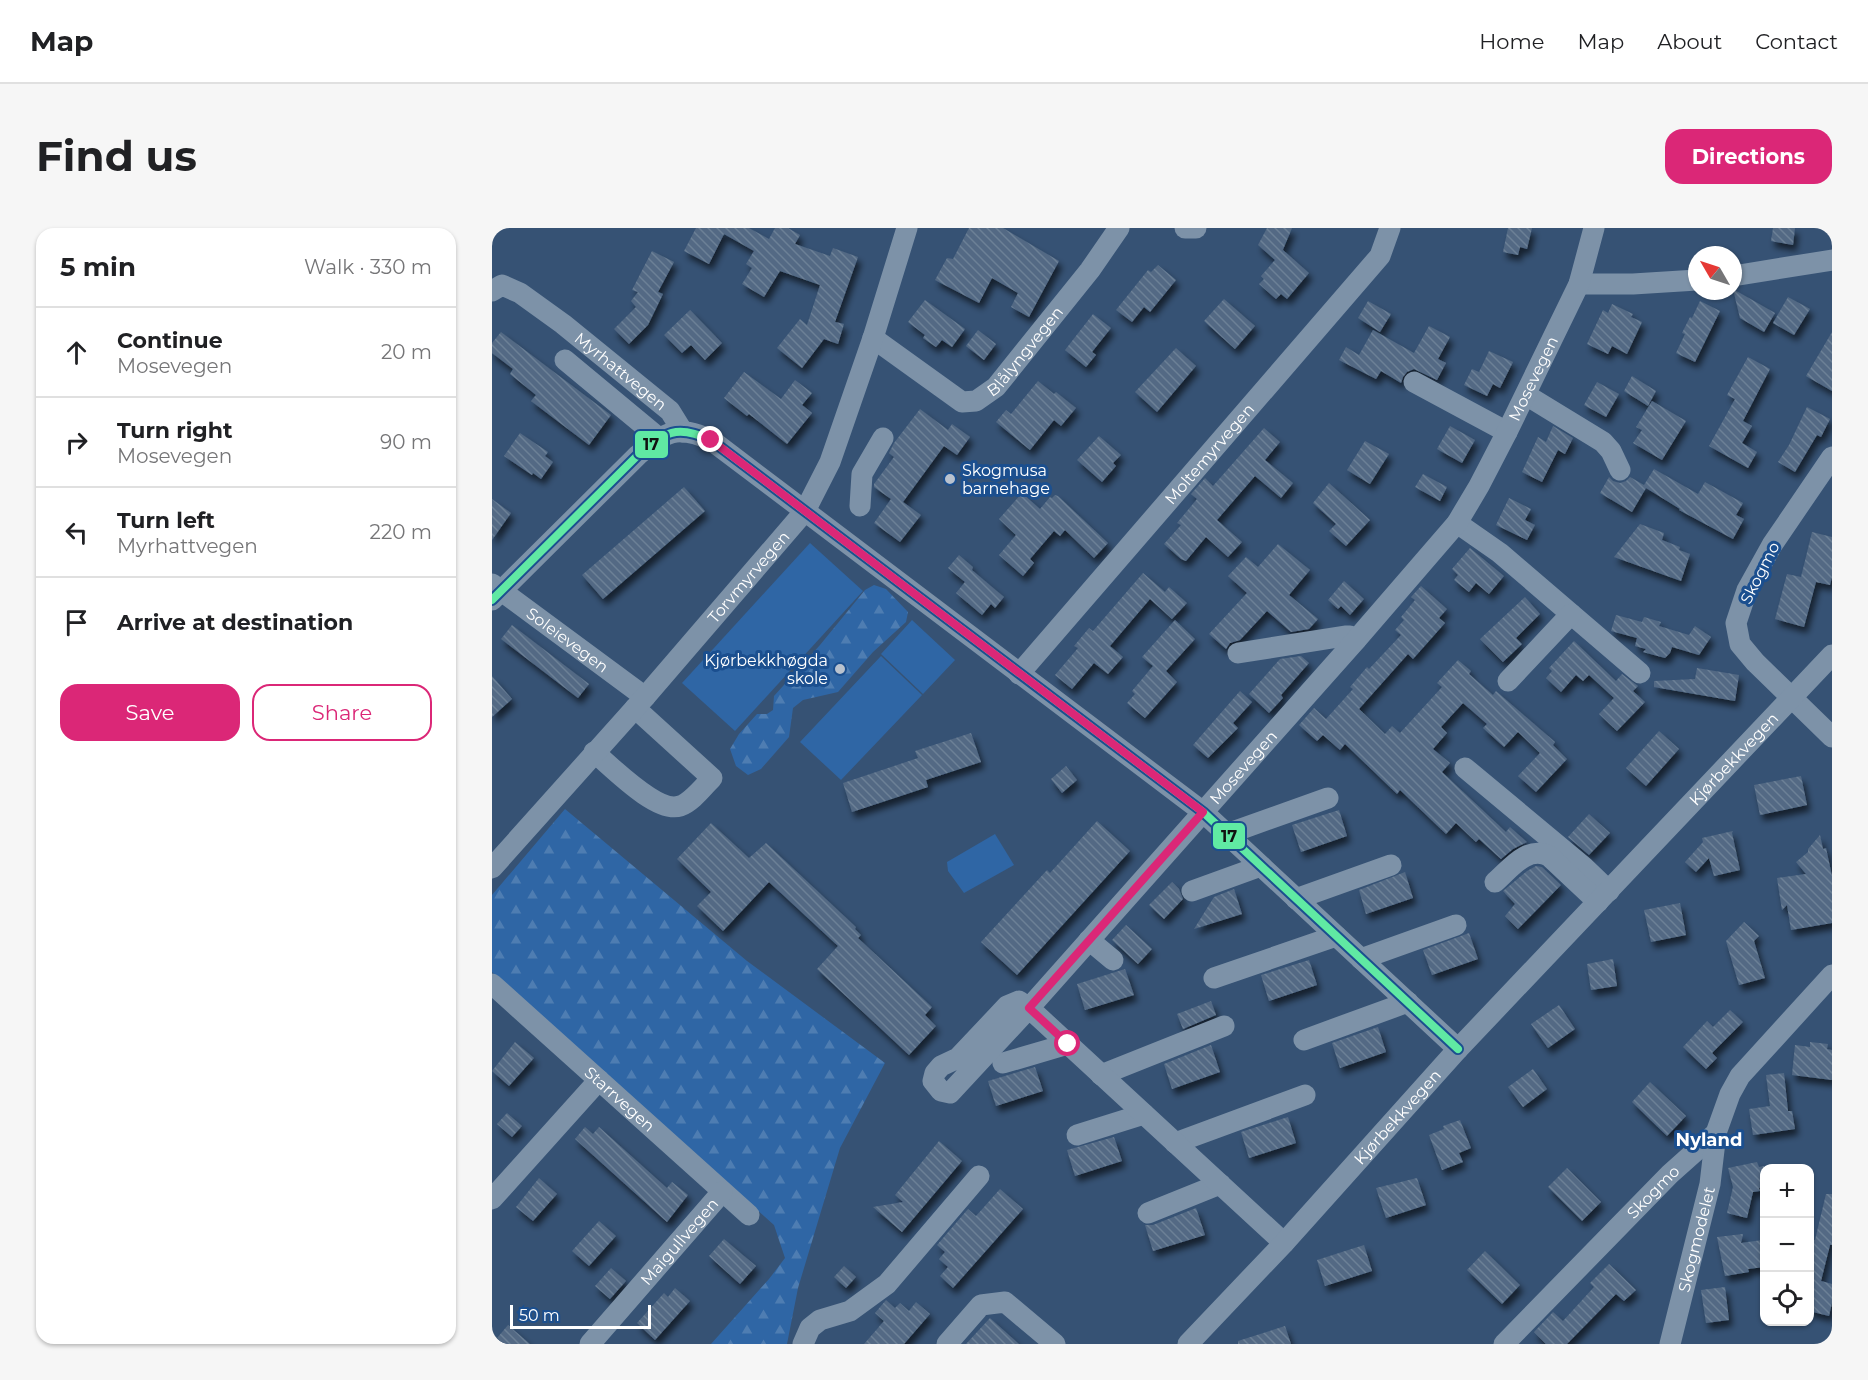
<!DOCTYPE html>
<meta charset="utf-8">
<style>
:root{--surface:#fff;--page:#f6f6f6;--text:#202124;--muted:#757577;--line:#e0e0e0;--accent:#db2777}
body{margin:0;font-family:Montserrat,sans-serif;background:var(--page);color:var(--text)}
.controls{position:absolute;right:18px;bottom:18px;display:grid;overflow:hidden;border-radius:12px;box-shadow:0 2px 4px #0004}
.controls button{width:54px;height:54px;display:grid;place-items:center;padding:0;border:0;border-bottom:2px solid var(--line);background:var(--surface);color:var(--text);font:30px sans-serif}
.compass{position:absolute;left:1196px;top:18px;width:54px;height:54px;border-radius:50%;background:var(--surface);box-shadow:0 2px 4px #0004;rotate:309deg}
.scale{position:absolute;left:18px;bottom:15px;width:141px;box-sizing:border-box;padding-left:6px;border:3px solid #fff;border-top:0;font-size:16px;line-height:21px;white-space:nowrap;color:#fff;-webkit-text-stroke:4px #1b4f8f;paint-order:stroke}
.stop{position:absolute;width:18px;height:18px;margin:-14px;border:4px solid #db2777;border-radius:50%;background:#fff}
.stop.end{background:#db2777;border-color:#fff;box-shadow:0 2px 6px #0008}
.list{margin:0;padding:0;list-style:none}
h2{display:flex;justify-content:space-between;align-items:center;height:78px;margin:0;padding:0 24px;font-size:26px}
h2 small{font-size:20px;font-weight:400;color:var(--muted)}
.list li{display:grid;grid-template-columns:39px 1fr auto;gap:18px;align-items:center;box-sizing:border-box;height:90px;padding:0 24px;border-top:2px solid var(--line)}
.list b{display:block;font-size:22px;white-space:nowrap}
.list p{margin:0;font-size:20px;white-space:nowrap;color:var(--muted)}
.list em{font-size:20px;font-style:normal;color:var(--muted)}
.actions{display:flex;gap:12px;padding:18px 24px}
.actions a{flex:1;padding:14px 0;border:2px solid var(--accent);border-radius:18px;text-align:center;font-size:21px;color:var(--accent)}
.actions .main{background:var(--accent);color:#fff}
.icon{flex:none;width:33px;height:33px;fill:none;stroke:currentColor;stroke-width:2;stroke-linecap:round;stroke-linejoin:round}
.map{position:relative;flex:none;width:1340px;height:1116px;overflow:hidden;border-radius:18px}
header{display:flex;align-items:center;gap:36px;box-sizing:border-box;height:84px;padding:0 30px;background:var(--surface);border-bottom:2px solid var(--line)}
header strong{font-size:28px}
nav{display:flex;gap:33px;margin-inline-start:auto;font-size:21px}
.intro{display:flex;align-items:center;justify-content:space-between;box-sizing:border-box;height:144px;padding:0 36px}
h1{margin:0;font-size:42px}
.button{padding:15px 27px;border-radius:18px;background:var(--accent);color:#fff;font-size:21px;font-weight:700}
main{display:flex;gap:36px;padding:0 36px}
aside{flex:1;background:var(--surface);border-radius:18px;box-shadow:0 2px 4px #0004}
.map>svg:first-child{display:block}
.forest{fill:url(#forest-firs)}
.park{fill:#2f66a5}
.building{fill:url(#building-back-hatch);filter:url(#shadow)}
.lines{fill:none;stroke-linecap:round;stroke-linejoin:round}
.minor{stroke:#7d92a8;stroke-width:21}
.bus-1-casing{stroke:#1b4f8f;stroke-width:12}
.bus-1{stroke:#60e9a3;stroke-width:8}
.route{stroke:#db2777;stroke-width:8}
.poi-dot{fill:#b9c2ce;stroke:#1b4f8f;stroke-width:2}
.labels{text-anchor:middle;dominant-baseline:central;stroke-width:6;stroke-linejoin:round;paint-order:stroke}
.street-label{font-size:16px;fill:#fff;stroke:#1b4f8f}
.poi-label{font-size:16px;fill:#fff;stroke:#1b4f8f;text-anchor:start}
.neighbourhood-label{font-size:18px;font-weight:bold;fill:#fff;stroke:#1b4f8f}
.line-badge{stroke:#1b4f8f;stroke-width:2}
.pale-badge-label{font-size:16px;text-anchor:middle;font-weight:bold;fill:#111}
</style>
<header>
<strong>Map</strong>
<nav><a>Home</a><a>Map</a><a>About</a><a>Contact</a></nav>
</header>
<div class="intro"><h1>Find us</h1><a class="button">Directions</a></div>
<main>
<aside>
<h2>5 min<small>Walk · 330 m</small></h2>
<ul class="list">
<li><svg class="icon" aria-label="ahead" viewBox="0 0 24 24"><path d="M12 20V5M6 11l6-6 6 6"/></svg><div><b>Continue</b><p>Mosevegen</p></div><em>20 m</em></li>
<li><svg class="icon" aria-label="right" viewBox="0 0 24 24"><path d="M7 20v-9h11M14 6l5 5-5 5"/></svg><div><b>Turn right</b><p>Mosevegen</p></div><em>90 m</em></li>
<li><svg class="icon" aria-label="left" viewBox="0 0 24 24"><path d="M17 20v-9H6M10 6l-5 5 5 5"/></svg><div><b>Turn left</b><p>Myrhattvegen</p></div><em>220 m</em></li>
<li><svg class="icon" aria-label="arrive" viewBox="0 0 24 24"><path d="M6 21V4h12l-3 4 3 4H6"/></svg><div><b>Arrive at destination</b></div></li>
</ul>
<div class="actions"><a class="main">Save</a><a>Share</a></div>
</aside>
<div class="map">
<svg width="1340" height="1116" viewBox="0 0 1340 1116">
<defs>
<pattern id="forest-firs" width="22" height="20" patternUnits="userSpaceOnUse" patternTransform="scale(1.5)"><rect width="22" height="20" fill="#2f66a5"/><path d="M5 1l3.5 6h-7zM16 11l3.5 6h-7z" fill="#4e7db2"/></pattern>
<pattern id="building-back-hatch" width="6" height="6" patternUnits="userSpaceOnUse" patternTransform="scale(1.5)"><rect width="6" height="6" fill="#526984"/><path d="M-1 5l2 2M0 0l6 6M5-1l2 2" fill="none" stroke="#6c8096"/></pattern>
<filter id="shadow"><feDropShadow dx="3.5" dy="6" stdDeviation="3" flood-color="#0009"/></filter>
</defs>
<rect width="100%" height="100%" fill="#365274"/>
<g class="forest">
<polygon points="382,357 394,361 416,384 414,394 381,424 346,464 311,472 301,480 297,509 269,541 256,547 244,538 238,521 247,506 265,486 275,486 281,482 282,468 328,417 373,362"/>
<polygon points="73,581 255,733 393,835 348,920 306,1060 295,1116 219,1116 277,1051 293,1030 282,997 15,760 0,744 0,667"/>
</g>
<g class="park">
<polygon points="318,315 371,363 243,503 190,455"/>
<polygon points="420,392 463,432 431,466 389,426"/>
<polygon points="389,428 430,467 349,552 308,514"/>
<polygon points="503,606 522,637 472,665 456,643 455,634"/>
</g>
<g class="building">
<polygon points="204,0 257,0 277,11 283,0 296,0 308,7 303,16 338,28 341,20 366,29 343,94 352,96 346,116 332,111 310,140 285,120 308,91 315,97 328,57 288,43 272,69 250,56 260,40 254,36 262,23 232,6 217,36 192,23"/>
<polygon points="477,0 511,0 567,33 537,89 519,79 526,65 500,50 487,75 443,52 455,30 461,31"/>
<polygon points="775,0 800,0 790,24 791,22 817,45 795,71 789,66 784,71 767,56 772,51 769,48 783,32 766,17"/>
<polygon points="1016,0 1040,0 1035,21 1028,19 1026,27 1011,24"/>
<polygon points="1281,0 1303,0 1301,17 1279,13"/>
<polygon points="160,23 182,34 166,64 171,66 156,97 137,116 122,101 144,79 139,73 146,64 140,62"/>
<polygon points="666,37 684,52 658,84 652,79 640,94 624,82 656,42 659,44"/>
<polygon points="1241,61 1283,85 1272,104 1248,90"/>
<polygon points="1296,69 1318,81 1302,107 1281,95"/>
<polygon points="732,71 763,98 743,121 712,93"/>
<polygon points="433,72 473,101 460,119 450,112 444,119 431,110 433,107 416,94"/>
<polygon points="876,73 899,86 888,104 866,90"/>
<polygon points="1208,73 1228,83 1203,134 1184,125 1193,106 1190,105 1198,89 1200,90"/>
<polygon points="1120,76 1141,86 1139,89 1150,94 1135,126 1120,118 1116,126 1095,116 1111,82 1116,85"/>
<polygon points="198,82 230,115 213,132 199,117 190,125 172,107"/>
<polygon points="601,86 619,100 600,124 604,127 594,139 573,122"/>
<polygon points="937,98 958,109 946,131 954,135 945,152 922,141 915,144 911,149 909,155 889,143 884,151 847,132 854,119 867,127 881,102 922,125"/>
<polygon points="486,102 504,116 492,132 474,118"/>
<polygon points="9,104 119,187 97,217 39,173 44,167 18,146 21,141 0,125 0,115"/>
<polygon points="1340,104 1340,163 1314,148"/>
<polygon points="684,120 704,138 665,184 643,164"/>
<polygon points="997,123 1021,134 1008,160 1001,156 995,168 972,157 980,141 987,144"/>
<polygon points="1256,129 1278,141 1251,193 1260,198 1250,215 1265,224 1256,240 1217,218 1243,171 1235,167"/>
<polygon points="252,144 289,171 303,152 320,165 310,177 320,185 295,216 257,186 255,188 232,170"/>
<polygon points="1140,148 1164,163 1156,178 1132,163"/>
<polygon points="546,153 562,166 564,164 584,180 569,198 562,192 538,222 504,194 514,182 519,186"/>
<polygon points="1105,154 1127,166 1114,189 1092,177"/>
<polygon points="1160,173 1194,193 1170,232 1141,215 1150,202 1144,199"/>
<polygon points="1315,179 1338,191 1329,209 1325,207 1303,244 1286,234 1297,217"/>
<polygon points="428,181 456,202 460,196 478,209 465,227 452,218 411,274 429,287 408,314 382,295 399,271 382,259 382,256 402,229 397,225 402,215"/>
<polygon points="958,198 983,212 970,235 945,221"/>
<polygon points="1061,198 1081,210 1073,226 1066,222 1050,254 1030,244 1046,209 1054,214"/>
<polygon points="772,200 788,214 773,232 801,255 789,270 763,248 725,292 750,314 736,329 714,309 694,333 689,331 672,316 689,297 685,295 705,271 699,266 713,250 721,258"/>
<polygon points="28,205 56,224 53,228 61,234 49,251 41,245 40,247 12,228"/>
<polygon points="607,208 629,227 621,235 624,238 610,254 585,232"/>
<polygon points="873,213 897,226 878,256 855,242"/>
<polygon points="1162,241 1206,266 1213,254 1251,275 1244,287 1252,291 1241,311 1187,282 1188,281 1154,260 1140,284 1108,265 1117,249 1121,253 1128,255 1134,253 1138,249 1152,257"/>
<polygon points="931,246 955,259 948,273 923,259"/>
<polygon points="837,255 878,292 854,318 837,303 844,296 821,275"/>
<polygon points="192,259 213,283 111,371 90,347"/>
<polygon points="530,265 548,281 558,269 560,270 563,267 566,268 616,315 602,330 573,302 568,308 562,303 538,331 542,335 531,348 507,327 524,307 507,291"/>
<polygon points="1017,270 1039,281 1033,292 1043,297 1035,312 1004,297"/>
<polygon points="0,271 19,285 0,312"/>
<polygon points="1148,296 1172,305 1170,312 1188,319 1187,322 1198,326 1189,353 1122,329"/>
<polygon points="1320,304 1340,309 1340,349 1338,357 1324,354 1312,399 1283,391 1295,346 1309,349"/>
<polygon points="786,316 818,342 797,367 826,391 817,401 799,404 775,383 748,412 738,415 734,421 717,406 755,365 736,348 754,329 766,339"/>
<polygon points="978,320 1012,348 997,366 984,355 977,364 962,352 966,347 960,341"/>
<polygon points="467,327 481,339 480,342 512,369 503,380 499,376 490,387 464,365 473,354 456,340"/>
<polygon points="651,345 673,364 677,359 695,375 680,391 658,371 618,418 631,429 616,446 602,435 580,461 563,447 586,420 582,418 597,400 601,403"/>
<polygon points="852,353 872,371 858,387 849,378 846,381 836,372"/>
<polygon points="929,358 955,381 947,390 953,395 921,431 916,426 867,481 893,506 900,498 908,505 950,459 945,455 966,432 979,443 977,446 1001,467 1004,463 1063,514 1061,517 1075,531 1044,564 1026,548 1048,525 1026,504 1012,519 991,500 995,496 971,475 949,499 955,505 941,521 958,535 950,544 1014,604 1018,599 1035,614 1021,621 1009,631 987,611 984,614 964,595 954,606 908,562 905,566 853,516 848,522 831,507 825,513 807,497 822,480 834,491 861,461 858,459 875,439 877,441 909,407 903,402 912,392 909,389 923,372 919,369"/>
<polygon points="1033,369 1048,386 1024,410 1030,416 1011,434 988,411"/>
<polygon points="1124,387 1150,394 1152,389 1169,394 1167,398 1197,407 1203,398 1219,409 1207,427 1180,419 1178,425 1173,430 1151,424 1154,421 1143,418 1145,410 1119,403"/>
<polygon points="683,392 703,411 674,443 685,454 653,490 635,475 643,466 640,463 661,438 650,429"/>
<polygon points="20,397 97,456 86,470 9,411"/>
<polygon points="1082,413 1124,453 1130,446 1146,458 1141,463 1153,474 1125,503 1107,486 1122,470 1097,447 1091,453 1084,447 1069,464 1054,450 1060,443 1057,440"/>
<polygon points="809,428 817,435 789,467 791,470 777,485 757,466 788,431"/>
<polygon points="1205,440 1247,447 1243,473 1162,459 1162,453 1203,451"/>
<polygon points="0,448 20,471 0,489"/>
<polygon points="748,463 760,474 741,495 746,500 716,530 701,517"/>
<polygon points="1167,503 1187,521 1154,558 1134,540"/>
<polygon points="479,505 489,534 434,552 436,559 360,584 351,555 426,530 423,523"/>
<polygon points="574,538 585,552 570,565 559,551"/>
<polygon points="1309,548 1315,577 1268,587 1262,557"/>
<polygon points="847,582 855,608 809,624 800,597"/>
<polygon points="1097,586 1118,605 1097,627 1076,609"/>
<polygon points="605,593 638,623 525,747 489,714 555,642 558,645"/>
<polygon points="219,595 257,630 274,615 364,699 363,701 369,707 366,710 440,779 433,787 444,798 417,827 325,741 346,718 277,654 231,703 205,678 219,664 185,631"/>
<polygon points="1241,603 1240,605 1248,642 1222,648 1217,630 1204,644 1193,634 1211,614 1210,610"/>
<polygon points="1328,607 1331,621 1334,620 1340,648 1340,695 1299,702 1295,677 1290,682 1285,650 1314,646 1304,634 1316,624 1316,621"/>
<polygon points="1044,638 1050,639 1069,657 1026,701 1013,688 1023,676 1011,663 1035,643"/>
<polygon points="913,644 921,670 874,686 867,662"/>
<polygon points="680,654 687,661 691,671 672,691 657,677"/>
<polygon points="742,661 750,686 702,701 722,669"/>
<polygon points="1188,675 1194,707 1159,714 1152,682"/>
<polygon points="1252,694 1267,708 1262,713 1273,750 1247,757 1234,713"/>
<polygon points="634,697 660,721 646,736 620,712"/>
<polygon points="977,705 986,731 940,747 931,722"/>
<polygon points="1121,731 1125,758 1099,762 1095,736"/>
<polygon points="817,732 825,757 777,773 769,747"/>
<polygon points="633,741 642,767 593,782 585,756"/>
<polygon points="719,773 724,787 691,801 685,786"/>
<polygon points="1067,777 1083,801 1056,820 1039,796"/>
<polygon points="1238,782 1251,794 1220,825 1225,830 1214,841 1191,819 1215,793 1221,799"/>
<polygon points="886,799 894,824 848,840 840,815"/>
<polygon points="23,814 42,830 17,858 0,843"/>
<polygon points="1318,814 1336,816 1335,821 1340,822 1340,852 1300,847 1303,817 1318,819"/>
<polygon points="719,817 728,844 680,861 672,836"/>
<polygon points="543,839 551,863 504,878 496,853"/>
<polygon points="1041,841 1055,861 1031,879 1016,859"/>
<polygon points="1292,845 1296,883 1300,883 1303,901 1261,907 1257,881 1278,878 1274,847"/>
<polygon points="1158,854 1194,888 1175,908 1140,874"/>
<polygon points="15,885 30,898 20,909 5,896"/>
<polygon points="796,889 804,915 757,930 749,904"/>
<polygon points="968,892 979,920 967,925 971,934 950,942 937,907 952,901 951,898"/>
<polygon points="93,899 101,906 107,899 175,960 180,954 196,967 175,994 83,911"/>
<polygon points="622,909 630,933 583,948 575,922"/>
<polygon points="447,913 470,933 410,1004 381,979 411,974 403,967"/>
<polygon points="1265,934 1267,939 1272,938 1272,959 1267,960 1268,963 1261,964 1255,990 1235,985 1241,959 1236,940"/>
<polygon points="1075,940 1109,974 1090,993 1056,959"/>
<polygon points="47,950 65,966 41,993 24,979"/>
<polygon points="925,950 934,977 894,990 884,960"/>
<polygon points="508,961 531,981 461,1060 448,1048 456,1039 447,1031 453,1024 445,1017 476,981 484,988"/>
<polygon points="1334,966 1340,966 1340,1017 1338,1017 1329,1053 1340,1056 1340,1075 1337,1088 1317,1083 1317,1011 1323,1012"/>
<polygon points="704,980 713,1007 661,1023 653,997 661,997"/>
<polygon points="107,993 124,1008 97,1038 80,1023"/>
<polygon points="1251,1006 1249,1015 1270,1012 1272,1039 1256,1041 1257,1044 1233,1048 1225,1009"/>
<polygon points="232,1011 264,1038 248,1056 217,1028"/>
<polygon points="872,1017 880,1043 833,1058 825,1032"/>
<polygon points="993,1023 1028,1057 1010,1076 975,1042"/>
<polygon points="1117,1036 1144,1062 1132,1073 1124,1066 1075,1116 1054,1116 1042,1104 1061,1084 1071,1093 1102,1059 1098,1055"/>
<polygon points="352,1038 364,1049 354,1060 342,1049"/>
<polygon points="119,1040 134,1053 118,1071 103,1058"/>
<polygon points="1233,1059 1237,1092 1214,1095 1209,1062"/>
<polygon points="183,1060 198,1073 163,1112 145,1095 172,1065 176,1069"/>
<polygon points="394,1072 403,1080 408,1075 417,1083 424,1074 438,1086 412,1116 372,1116 392,1093 383,1085"/>
<polygon points="498,1090 527,1116 474,1116"/>
<polygon points="16,1097 38,1116 0,1116"/>
<polygon points="793,1098 799,1116 746,1116 746,1113"/>
</g>
<g class="lines">
<g class="minor">
<polyline points="693,0 704,0"/>
<polyline points="1241,48 1340,32"/>
<polyline points="1087,56 1141,56 1205,52"/>
<path id="s1" d="M0 63 10 57 28 65 71 96 178 183 191 204"/>
<path id="s2" d="M381 110 470 174 484 173 504 159 598 42 627 0"/>
<polyline points="73,132 167,210"/>
<polyline points="922,154 1015,204"/>
<polyline points="1034,167 1111,214 1119,223 1128,242"/>
<polyline points="1340,229 1280,317 1255,362 1244,395 1248,416 1263,434 1340,509"/>
<polyline points="368,278 370,246 391,210"/>
<polyline points="965,295 1008,325 1148,445"/>
<path id="s3" d="M0 356 153 469"/>
<path d="M0 372 146 227C174 204 184 196 219 212L711 584 966 821"/>
<polyline points="746,425 853,408 858,408 864,412"/>
<path id="s4" d="M527 446 888 28 898 0"/>
<polyline points="1016,453 1079,386"/>
<path d="M102 524C120 539 165 586 188 578 200 574 211 559 220 550L143 480"/>
<polyline points="973,540 1092,639 1117,663"/>
<polyline points="735,606 836,570"/>
<path id="s5" d="M0 640 153 469 313 283 338 234 381 110 415 0"/>
<path d="M1003 654C1018 641 1035 617 1057 628L1106 674"/>
<polyline points="700,663 769,638"/>
<polyline points="804,671 899,637"/>
<polyline points="597,712 621,732"/>
<polyline points="869,731 964,697"/>
<polyline points="722,750 844,708"/>
<path id="s6" d="M0 756 257 987"/>
<polyline points="812,812 916,774"/>
<polyline points="511,835 576,816"/>
<polyline points="609,847 732,798"/>
<polyline points="585,907 652,886"/>
<polyline points="683,915 813,867"/>
<polyline points="0,971 107,852"/>
<polyline points="656,985 728,956"/>
<path id="s7" d="M792 1015 537 780 527 773 515 778 466 830 449 838 443 845 441 853 449 863 458 865 537 780 864 412 965 295 987 258 1015 204 1087 56 1102 0"/>
<path id="s8" d="M98 1116 230 964"/>
<polyline points="311,1116 318,1100 328,1092 358,1083 395,1056 487,948"/>
<polyline points="455,1116 489,1077 513,1074 563,1116"/>
<path id="s9" d="M696 1116 792 1015 966 821 1340 427"/>
<path id="s10" d="M1012 1116 1178 946 1224 905 1238 866 1248 848 1340 747"/>
<path id="s11" d="M1178 1116 1218 956 1224 905"/>
</g>
<defs>
<path id="bus-1" d="M0 372 146 227C174 204 184 196 219 212L711 584 966 821"/>
</defs>
<use href="#bus-1" class="bus-1-casing"/>
<use href="#bus-1" class="bus-1"/>
</g>
<g class="lines">
<polyline class="route" points="219,212 711,584 537,780 576,816"/>
</g>
<g class="poi-dot">
<circle cx="458" cy="251" r="6"/>
<circle cx="348" cy="441" r="6"/>
</g>
<g class="labels">
<g class="street-label">
<text stroke="none"><textPath href="#s2" startOffset="194">Blålyngvegen</textPath></text>
<text stroke="none"><textPath href="#s1" startOffset="159">Myrhattvegen</textPath></text>
<text stroke="none"><textPath href="#s7" startOffset="1428">Mosevegen</textPath></text>
<text stroke="none"><textPath href="#s4" startOffset="291">Moltemyrvegen</textPath></text>
<text transform="translate(1268 345) rotate(-63)">Skogmo</text>
<text stroke="none"><textPath href="#s5" startOffset="388">Torvmyrvegen</textPath></text>
<text stroke="none"><textPath href="#s3" startOffset="94">Soleievegen</textPath></text>
<text stroke="none"><textPath href="#s9" startOffset="800">Kjørbekkvegen</textPath></text>
<text stroke="none"><textPath href="#s7" startOffset="940">Mosevegen</textPath></text>
<text stroke="none"><textPath href="#s6" startOffset="172">Starrvegen</textPath></text>
<text stroke="none"><textPath href="#s9" startOffset="309">Kjørbekkvegen</textPath></text>
<text stroke="none"><textPath href="#s10" startOffset="213">Skogmo</textPath></text>
<text stroke="none"><textPath href="#s11" startOffset="108">Skogmodelet</textPath></text>
<text stroke="none"><textPath href="#s8" startOffset="136">Maigullvegen</textPath></text>
</g>
<g class="poi-label">
<text x="470" y="242">Skogmusa<tspan x="470" dy="18">barnehage</tspan></text>
<text x="336" y="432" text-anchor="end">Kjørbekkhøgda<tspan x="336" dy="18">skole</tspan></text>
</g>
<g class="neighbourhood-label">
<text x="1217" y="912">Nyland</text>
</g>
</g>
<g class="line-badge">
<rect x="142" y="202" width="35" height="29" rx="6" fill="#60e9a3"/>
<rect x="720" y="594" width="34" height="28" rx="6" fill="#60e9a3"/>
</g>
<g class="pale-badge-label">
<text x="159" y="222">17</text>
<text x="737" y="614">17</text>
</g>
</svg>
<div class="controls">
<button>+</button>
<button>−</button>
<button><svg class="icon" aria-label="locate" viewBox="0 0 24 24"><circle cx="12" cy="12" r="6"/><path d="M12 2v4M12 18v4M2 12h4M18 12h4"/></svg></button>
</div>
<svg class="compass" viewBox="-18 -18 36 36"><path d="M0-13l5 13h-10z" fill="#e53935"/><path d="M0 13l5-13h-10z" fill="#757577"/></svg>
<div class="scale">50 m</div>
<div class="stop" style="left:576px;top:816px"></div>
<div class="stop end" style="left:219px;top:212px"></div>
</div>
</main>
